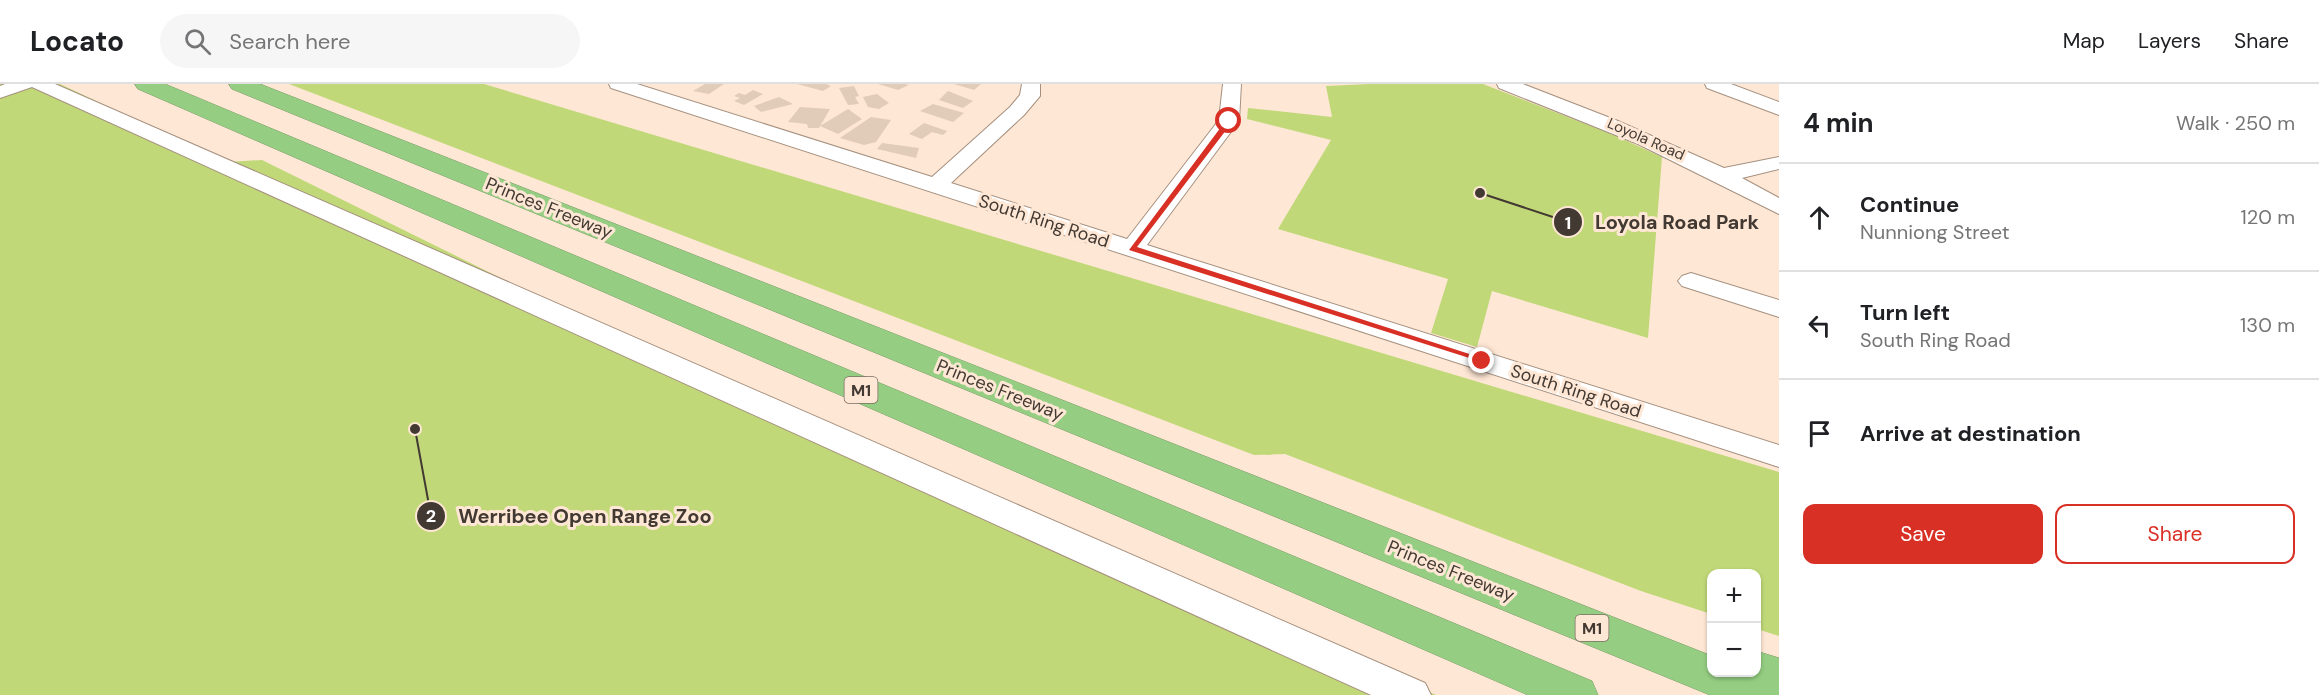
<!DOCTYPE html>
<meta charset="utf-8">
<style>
:root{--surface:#fff;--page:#f6f6f6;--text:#202124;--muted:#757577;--line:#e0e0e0;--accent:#d93025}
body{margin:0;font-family:"DM Sans",sans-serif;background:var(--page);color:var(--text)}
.controls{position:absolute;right:18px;bottom:18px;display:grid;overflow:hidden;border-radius:12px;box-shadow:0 2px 4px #0004}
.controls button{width:54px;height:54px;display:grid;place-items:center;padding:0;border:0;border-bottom:2px solid var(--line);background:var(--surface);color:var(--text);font:30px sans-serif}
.stop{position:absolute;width:18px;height:18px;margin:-14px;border:4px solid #d93025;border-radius:50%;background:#fff}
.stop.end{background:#d93025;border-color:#fff;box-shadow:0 2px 6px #0008}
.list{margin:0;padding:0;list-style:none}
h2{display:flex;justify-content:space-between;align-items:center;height:78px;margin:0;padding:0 24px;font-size:26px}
h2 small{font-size:20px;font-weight:400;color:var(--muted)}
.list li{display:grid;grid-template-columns:39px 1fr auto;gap:18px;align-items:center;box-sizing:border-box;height:108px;padding:0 24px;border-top:2px solid var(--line)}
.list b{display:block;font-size:22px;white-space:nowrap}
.list p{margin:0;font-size:20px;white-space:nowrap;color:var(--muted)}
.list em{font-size:20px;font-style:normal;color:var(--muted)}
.actions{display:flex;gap:12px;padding:18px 24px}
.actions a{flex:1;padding:14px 0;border:2px solid var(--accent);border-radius:12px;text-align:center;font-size:21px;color:var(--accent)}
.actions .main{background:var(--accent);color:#fff}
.icon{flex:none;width:33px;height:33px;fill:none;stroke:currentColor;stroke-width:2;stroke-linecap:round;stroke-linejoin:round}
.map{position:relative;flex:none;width:1779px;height:611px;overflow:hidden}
header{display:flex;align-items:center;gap:36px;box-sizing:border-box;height:84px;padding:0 30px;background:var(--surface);border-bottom:2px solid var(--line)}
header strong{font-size:28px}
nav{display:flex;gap:33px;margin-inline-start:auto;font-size:21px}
.search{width:420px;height:54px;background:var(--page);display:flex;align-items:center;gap:15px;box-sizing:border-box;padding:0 21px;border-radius:33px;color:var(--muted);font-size:22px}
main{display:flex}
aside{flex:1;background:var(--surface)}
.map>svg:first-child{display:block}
.green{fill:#c0d878}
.building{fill:#e0ccb8}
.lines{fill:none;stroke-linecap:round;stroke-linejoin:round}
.minor-casing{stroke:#a5907f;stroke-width:2}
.highway-casing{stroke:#789a66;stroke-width:1}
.minor{fill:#fff;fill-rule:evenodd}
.highway{fill:#95ce82;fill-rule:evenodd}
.route{fill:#d93025}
.labels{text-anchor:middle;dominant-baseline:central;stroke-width:6;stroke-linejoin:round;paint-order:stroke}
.far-street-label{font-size:15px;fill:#423932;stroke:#ffe7d5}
.shield{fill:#ffe7d5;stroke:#7b6d63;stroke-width:1.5}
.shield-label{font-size:16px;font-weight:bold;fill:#423932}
.street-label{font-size:18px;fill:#423932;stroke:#ffe7d5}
.leader{fill:none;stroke:#423932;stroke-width:2}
.callout-dot{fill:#423932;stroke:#ffe7d5;stroke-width:2}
.mark-label{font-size:18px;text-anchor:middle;font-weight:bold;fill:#fff}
.callout-label{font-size:20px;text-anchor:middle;font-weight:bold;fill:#423932;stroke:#ffe7d5;stroke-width:6;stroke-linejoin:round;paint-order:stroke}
</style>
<header>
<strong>Locato</strong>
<div class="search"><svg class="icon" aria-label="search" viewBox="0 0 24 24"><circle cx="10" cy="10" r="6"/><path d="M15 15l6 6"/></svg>Search here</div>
<nav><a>Map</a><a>Layers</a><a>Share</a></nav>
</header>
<main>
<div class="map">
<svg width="1779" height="611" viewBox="0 0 1779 611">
<rect width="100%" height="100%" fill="#ffe7d5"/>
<g class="green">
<polygon points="0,0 60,0 226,78 262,76 598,242 1436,611 0,611"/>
<polygon points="289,0 484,0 1779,388 1779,552 1757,545 1756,490 1712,490 1711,530 1641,507 1285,370 1254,371"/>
<polygon points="1369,0 1483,0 1614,51 1662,73 1648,254 1492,207 1477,263 1431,249 1448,195 1278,145 1331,56 1247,35 1248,24 1332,33 1326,2"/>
</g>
<g class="building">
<polygon points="705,0 724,0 709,10 693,7"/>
<polygon points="797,0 826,0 831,2 823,7"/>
<polygon points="878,0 905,0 909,1 898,6"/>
<polygon points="954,0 981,0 974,6"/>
<polygon points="854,2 859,12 855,13 859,20 848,21 839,4"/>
<polygon points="753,6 763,10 744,21 734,17 740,14 734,12 739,9 745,11"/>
<polygon points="948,7 973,17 963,24 939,16"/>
<polygon points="877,10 889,19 879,25 868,23 863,13"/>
<polygon points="779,13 793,20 761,28 754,22"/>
<polygon points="933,20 964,29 953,38 920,27"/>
<polygon points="800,23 830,25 819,44 808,44 807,40 788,38"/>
<polygon points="848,25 862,35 838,50 820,42"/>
<polygon points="871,33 891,36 876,58 864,61 840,54"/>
<polygon points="924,39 947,47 943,51 932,48 922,55 909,50"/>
<polygon points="882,59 919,64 916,74 877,65"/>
</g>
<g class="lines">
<defs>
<g id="minor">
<polygon points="5,0 55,0 1425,599 1431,611 1371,611 32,3 0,14 0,2"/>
<polygon points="609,0 637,0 932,93 1010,23 1020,11 1022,0 1040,0 1040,12 1024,31 951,99 1127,155 1219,36 1223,0 1241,0 1239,37 1147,161 1779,361 1779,383 611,4"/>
<polygon points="1497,0 1523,0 1618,37 1724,84 1779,73 1779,85 1742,94 1779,114 1779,130 1638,60 1499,4"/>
<polygon points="1705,0 1731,0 1779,18 1779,31 1707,4"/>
<polygon points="1691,189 1779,216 1779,233 1682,202 1678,197 1682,192"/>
</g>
<g id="highway">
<polygon points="135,0 165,0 1592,597 1598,611 1528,611 138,5"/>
<polygon points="229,0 260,0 1712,572 1712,588 1756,588 1756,567 1779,574 1779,611 1710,611 232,5"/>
</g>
</defs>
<use href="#minor" class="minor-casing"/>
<use href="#highway" class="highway-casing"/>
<use href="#minor" class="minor"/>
<use href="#highway" class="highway"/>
</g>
<polygon class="route" points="1227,35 1233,37 1137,163 1485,275 1485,279 1129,166"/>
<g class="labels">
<g class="far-street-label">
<text transform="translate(1646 55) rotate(24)">Loyola Road</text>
</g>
<g class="shield">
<rect x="844.5" y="293" width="33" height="26" rx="4.5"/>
<rect x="1575.5" y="531" width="33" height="26" rx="4.5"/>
</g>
<g class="shield-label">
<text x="861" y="306">M1</text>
<text x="1592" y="544">M1</text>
</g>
<g class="street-label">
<text transform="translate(549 124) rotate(22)">Princes Freeway</text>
<text transform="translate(1044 137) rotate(18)">South Ring Road</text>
<text transform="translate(1000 306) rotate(22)">Princes Freeway</text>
<text transform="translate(1576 307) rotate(18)">South Ring Road</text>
<text transform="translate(1451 487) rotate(22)">Princes Freeway</text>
</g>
</g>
<path class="leader" d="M1480 109L1568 138M415 345L431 432"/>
<g class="callout-dot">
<circle cx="1480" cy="109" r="6"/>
<circle cx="415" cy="345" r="6"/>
<circle cx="1568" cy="138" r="15"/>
<circle cx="431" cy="432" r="15"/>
</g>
<g class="mark-label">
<text x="1568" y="145">1</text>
<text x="431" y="438">2</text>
</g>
<g class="callout-label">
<text x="1677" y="145">Loyola Road Park</text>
<text x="585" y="439">Werribee Open Range Zoo</text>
</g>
</svg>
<div class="controls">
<button>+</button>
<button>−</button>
</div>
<div class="stop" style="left:1229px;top:37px"></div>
<div class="stop end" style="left:1482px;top:277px"></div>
</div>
<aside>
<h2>4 min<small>Walk · 250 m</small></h2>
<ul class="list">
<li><svg class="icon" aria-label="ahead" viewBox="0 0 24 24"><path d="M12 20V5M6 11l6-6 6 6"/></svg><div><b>Continue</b><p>Nunniong Street</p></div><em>120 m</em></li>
<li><svg class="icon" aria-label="left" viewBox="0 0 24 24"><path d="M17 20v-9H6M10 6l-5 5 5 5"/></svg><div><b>Turn left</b><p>South Ring Road</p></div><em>130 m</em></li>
<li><svg class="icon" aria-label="arrive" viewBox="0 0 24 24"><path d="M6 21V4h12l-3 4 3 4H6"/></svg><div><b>Arrive at destination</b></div></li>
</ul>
<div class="actions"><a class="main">Save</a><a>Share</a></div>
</aside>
</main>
